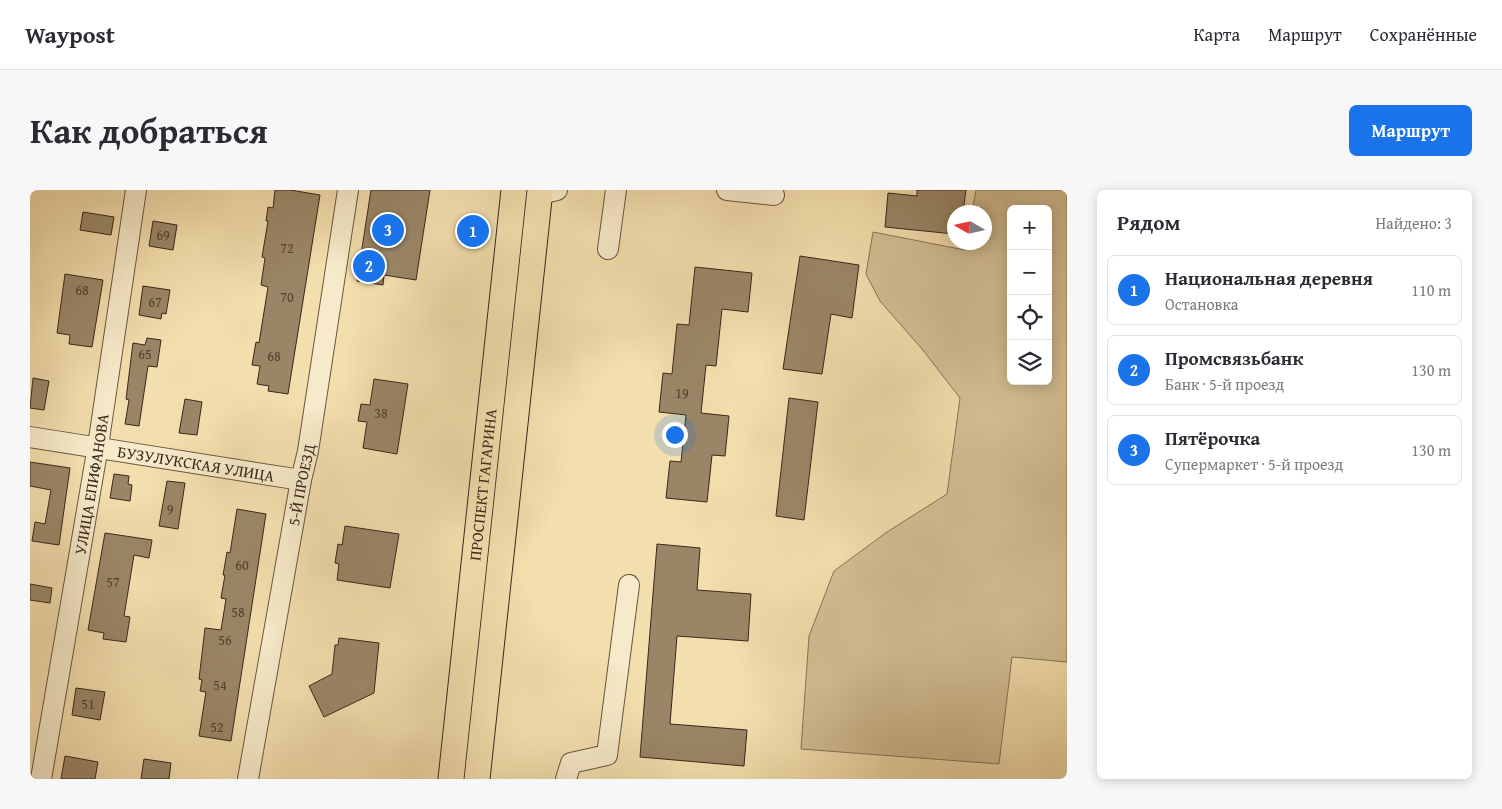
<!DOCTYPE html>
<html lang="ru">
<meta charset="utf-8">
<style>
:root{--surface:#fff;--page:#f7f7f7;--text:#2b2b33;--muted:#7c7c81;--line:#e1e1e2;--accent:#1a73e8}
body{margin:0;font-family:"Gentium Book Plus",serif;background:var(--page);color:var(--text)}
.controls{position:absolute;right:15px;top:15px;display:grid;overflow:hidden;border-radius:8px;box-shadow:0 2px 12px #0003}
.controls button{width:45px;height:45px;display:grid;place-items:center;padding:0;border:0;border-bottom:1px solid var(--line);background:var(--surface);color:var(--text);font:25px sans-serif}
.compass{position:absolute;left:917px;top:15px;width:45px;height:45px;border-radius:50%;background:var(--surface);box-shadow:0 2px 12px #0003;rotate:279deg}
.you{position:absolute;left:644px;top:244px;width:18px;height:18px;margin:-12px;border:4px solid #fff;border-radius:50%;background:#1a73e8;box-shadow:0 0 0 8px #1a73e833}
.badge{display:grid;place-items:center;width:32px;height:32px;border-radius:50%;background:var(--accent);color:#fff;font-size:16px;font-weight:700}
.pin{position:absolute;translate:-50% -50%;border:2px solid #fff;box-shadow:0 1px 5px #0006}
.list{margin:0;padding:0;list-style:none}
h2{display:flex;justify-content:space-between;align-items:center;height:65px;margin:0;padding:0 20px;font-size:21px}
h2 small{font-size:16px;font-weight:400;color:var(--muted)}
.list li{display:grid;grid-template-columns:32px 1fr auto;gap:15px;align-items:center;box-sizing:border-box;height:70px;margin:0 10px 10px;padding:0 10px;border:1px solid var(--line);border-radius:8px}
.list b{display:block;font-size:19px;white-space:nowrap}
.list p{margin:0;font-size:16px;white-space:nowrap;color:var(--muted)}
.list em{font-size:16px;font-style:normal;color:var(--muted)}
.icon{flex:none;width:28px;height:28px;fill:none;stroke:currentColor;stroke-width:2;stroke-linecap:round;stroke-linejoin:round}
.map{position:relative;flex:none;width:1037px;height:589px;overflow:hidden;border-radius:8px}
header{display:flex;align-items:center;gap:30px;box-sizing:border-box;height:70px;padding:0 25px;background:var(--surface);border-bottom:1px solid var(--line)}
header strong{font-size:24px}
nav{display:flex;gap:28px;margin-inline-start:auto;font-size:18px}
.intro{display:flex;align-items:center;justify-content:space-between;box-sizing:border-box;height:120px;padding:0 30px}
h1{margin:0;font-size:35px}
.button{padding:12px 22px;border-radius:8px;background:var(--accent);color:#fff;font-size:18px;font-weight:700}
main{display:flex;gap:30px;padding:0 30px}
aside{flex:1;background:var(--surface);border-radius:8px;box-shadow:0 2px 12px #0003}
.map>svg:first-child{display:block}
.green{fill:#d3bf94;stroke:#867358;fill-rule:evenodd}
.building{fill:#9a8667;stroke:#39271c}
.lines{fill:none;stroke-linecap:round;stroke-linejoin:round}
.minor-casing{stroke:#685540;stroke-width:22}
.major-casing{stroke:#39271c;stroke-width:27}
.minor{stroke:#f7eaca;stroke-width:20}
.major{stroke:#f3dead;stroke-width:25}
.labels{text-anchor:middle;dominant-baseline:central;stroke-width:4.5;stroke-linejoin:round;paint-order:stroke}
.number-label{font-size:14px;fill:#513f2f}
.street-label{font-size:16px;fill:#39271c;stroke:#f7eaca}
</style>
<header>
<strong>Waypost</strong>
<nav><a>Карта</a><a>Маршрут</a><a>Сохранённые</a></nav>
</header>
<div class="intro"><h1>Как добраться</h1><a class="button">Маршрут</a></div>
<main>
<div class="map">
<svg width="1037" height="589" viewBox="0 0 1037 589">
<rect width="100%" height="100%" fill="#f3dead"/>
<filter id="stains"><feTurbulence type="fractalNoise" baseFrequency=".004" numOctaves="4"/><feColorMatrix values="0 0 0 0 .2 0 0 0 0 .09 0 0 0 0 .02 0 0 0 .5 -.17"/></filter>
<radialGradient id="worn" r=".72"><stop offset=".6" stop-color="#630" stop-opacity="0"/><stop offset="1" stop-color="#630" stop-opacity=".3"/></radialGradient>
<path class="green" d="M946 0H1037V472L982 467 969 574 771 559 779 446 804 381 857 342 917 304 930 208 892 159 850 111 836 84 843 42 935 60 937 53 954 52V22H942ZM981 19H1018V191H981Z"/>
<g class="building">
<polygon points="245,0 260,0 290,5 258,204 238,201 239,196 227,194 230,176 222,175 226,152 229,153 238,97 231,95 235,68 232,67 238,31 236,31 238,17 243,18"/>
<polygon points="341,0 400,0 386,90 354,85 353,95 327,91"/>
<polygon points="887,0 936,0 933,22 924,22 924,44 855,37 858,3 887,6"/>
<polygon points="53,22 84,27 81,45 50,40"/>
<polygon points="123,31 147,35 143,60 119,56"/>
<polygon points="770,66 829,75 822,128 801,124 792,184 753,179"/>
<polygon points="665,77 722,83 718,122 692,119 686,176 676,175 671,223 699,226 695,266 682,265 677,312 636,308 640,271 651,272 656,225 629,222 633,183 642,184 647,134 659,135"/>
<polygon points="35,84 73,90 62,157 39,154 40,145 27,143"/>
<polygon points="113,96 140,100 136,124 132,123 131,129 109,125"/>
<polygon points="117,148 131,150 127,177 118,176 109,236 95,234 99,210 96,209 103,153 115,155"/>
<polygon points="3,188 19,191 14,220 0,218"/>
<polygon points="344,189 378,194 367,264 333,258 337,232 328,231 331,214 340,215"/>
<polygon points="759,208 788,212 774,330 746,326"/>
<polygon points="155,209 172,212 167,245 149,243"/>
<polygon points="0,272 40,278 29,355 2,351 5,332 15,334 21,300 0,296"/>
<polygon points="84,284 99,286 98,294 102,295 100,311 80,308"/>
<polygon points="137,291 155,293 148,339 129,336"/>
<polygon points="207,319 236,324 201,551 169,546 176,502 170,501 172,490 169,489 175,438 191,440 196,409 191,408 195,385 193,385 197,362 200,363"/>
<polygon points="315,336 369,344 360,398 307,390 309,374 305,373 308,354 312,355"/>
<polygon points="75,343 122,350 119,368 104,365 94,426 100,427 96,452 73,449 74,443 58,440"/>
<polygon points="627,354 670,358 667,400 721,404 718,451 647,446 640,534 717,540 714,576 610,567"/>
<polygon points="0,394 22,398 20,413 0,410"/>
<polygon points="309,448 349,453 344,503 294,527 279,496 302,484 305,455 308,455"/>
<polygon points="46,498 75,502 70,530 42,525"/>
<polygon points="35,566 68,572 65,589 31,589"/>
<polygon points="114,569 141,573 139,589 111,589"/>
</g>
<g class="lines">
<defs>
<g id="minor">
<polyline points="697,0 744,5"/>
<polyline points="510,4 527,0"/>
<polyline points="578,59 586,0"/>
<path id="s1" d="M0 247 271 290"/>
<path id="s2" d="M11 589 68 256 106 0"/>
<path id="s3" d="M218 589 271 290 278 261 318 0"/>
<polyline points="536,589 541,573 577,565 599,395"/>
</g>
<g id="major">
<path id="s4" d="M421 589 484 0"/>
<polyline points="447,589 510,0"/>
</g>
</defs>
<use href="#minor" class="minor-casing"/>
<use href="#major" class="major-casing"/>
<use href="#minor" class="minor"/>
<use href="#major" class="major"/>
</g>
<g class="labels">
<g class="number-label">
<text x="133" y="45">69</text>
<text x="257" y="58">72</text>
<text x="52" y="100">68</text>
<text x="257" y="107">70</text>
<text x="125" y="112">67</text>
<text x="115" y="164">65</text>
<text x="244" y="166">68</text>
<text x="652" y="203">19</text>
<text x="351" y="223">38</text>
<text x="140" y="319">9</text>
<text x="212" y="375">60</text>
<text x="83" y="392">57</text>
<text x="208" y="422">58</text>
<text x="195" y="450">56</text>
<text x="190" y="495">54</text>
<text x="58" y="514">51</text>
<text x="187" y="537">52</text>
</g>
<g class="street-label">
<text stroke="none"><textPath href="#s1" startOffset="168">БУЗУЛУКСКАЯ УЛИЦА</textPath></text>
<text stroke="none"><textPath href="#s4" startOffset="296">ПРОСПЕКТ ГАГАРИНА</textPath></text>
<text stroke="none"><textPath href="#s2" startOffset="299">УЛИЦА ЕПИФАНОВА</textPath></text>
<text stroke="none"><textPath href="#s3" startOffset="299">5-Й ПРОЕЗД</textPath></text>
</g>
</g>
<rect width="100%" height="100%" filter="url(#stains)"/>
<rect width="100%" height="100%" fill="url(#worn)"/>
</svg>
<div class="controls">
<button>+</button>
<button>−</button>
<button><svg class="icon" aria-label="locate" viewBox="0 0 24 24"><circle cx="12" cy="12" r="6"/><path d="M12 2v4M12 18v4M2 12h4M18 12h4"/></svg></button>
<button><svg class="icon" aria-label="layers" viewBox="0 0 24 24"><path d="M12 4l9 5-9 5-9-5zM3 14l9 5 9-5"/></svg></button>
</div>
<svg class="compass" viewBox="-18 -18 36 36"><path d="M0-13l5 13h-10z" fill="#e53935"/><path d="M0 13l5-13h-10z" fill="#7c7c81"/></svg>
<div class="you"></div>
<div class="pin badge" style="left:443px;top:41px">1</div>
<div class="pin badge" style="left:339px;top:76px">2</div>
<div class="pin badge" style="left:358px;top:40px">3</div>
</div>
<aside>
<h2>Рядом<small>Найдено: 3</small></h2>
<ul class="list">
<li><span class="badge">1</span><div><b>Национальная деревня</b><p>Остановка</p></div><em>110 m</em></li>
<li><span class="badge">2</span><div><b>Промсвязьбанк</b><p>Банк · 5-й проезд</p></div><em>130 m</em></li>
<li><span class="badge">3</span><div><b>Пятёрочка</b><p>Супермаркет · 5-й проезд</p></div><em>130 m</em></li>
</ul>
</aside>
</main>
